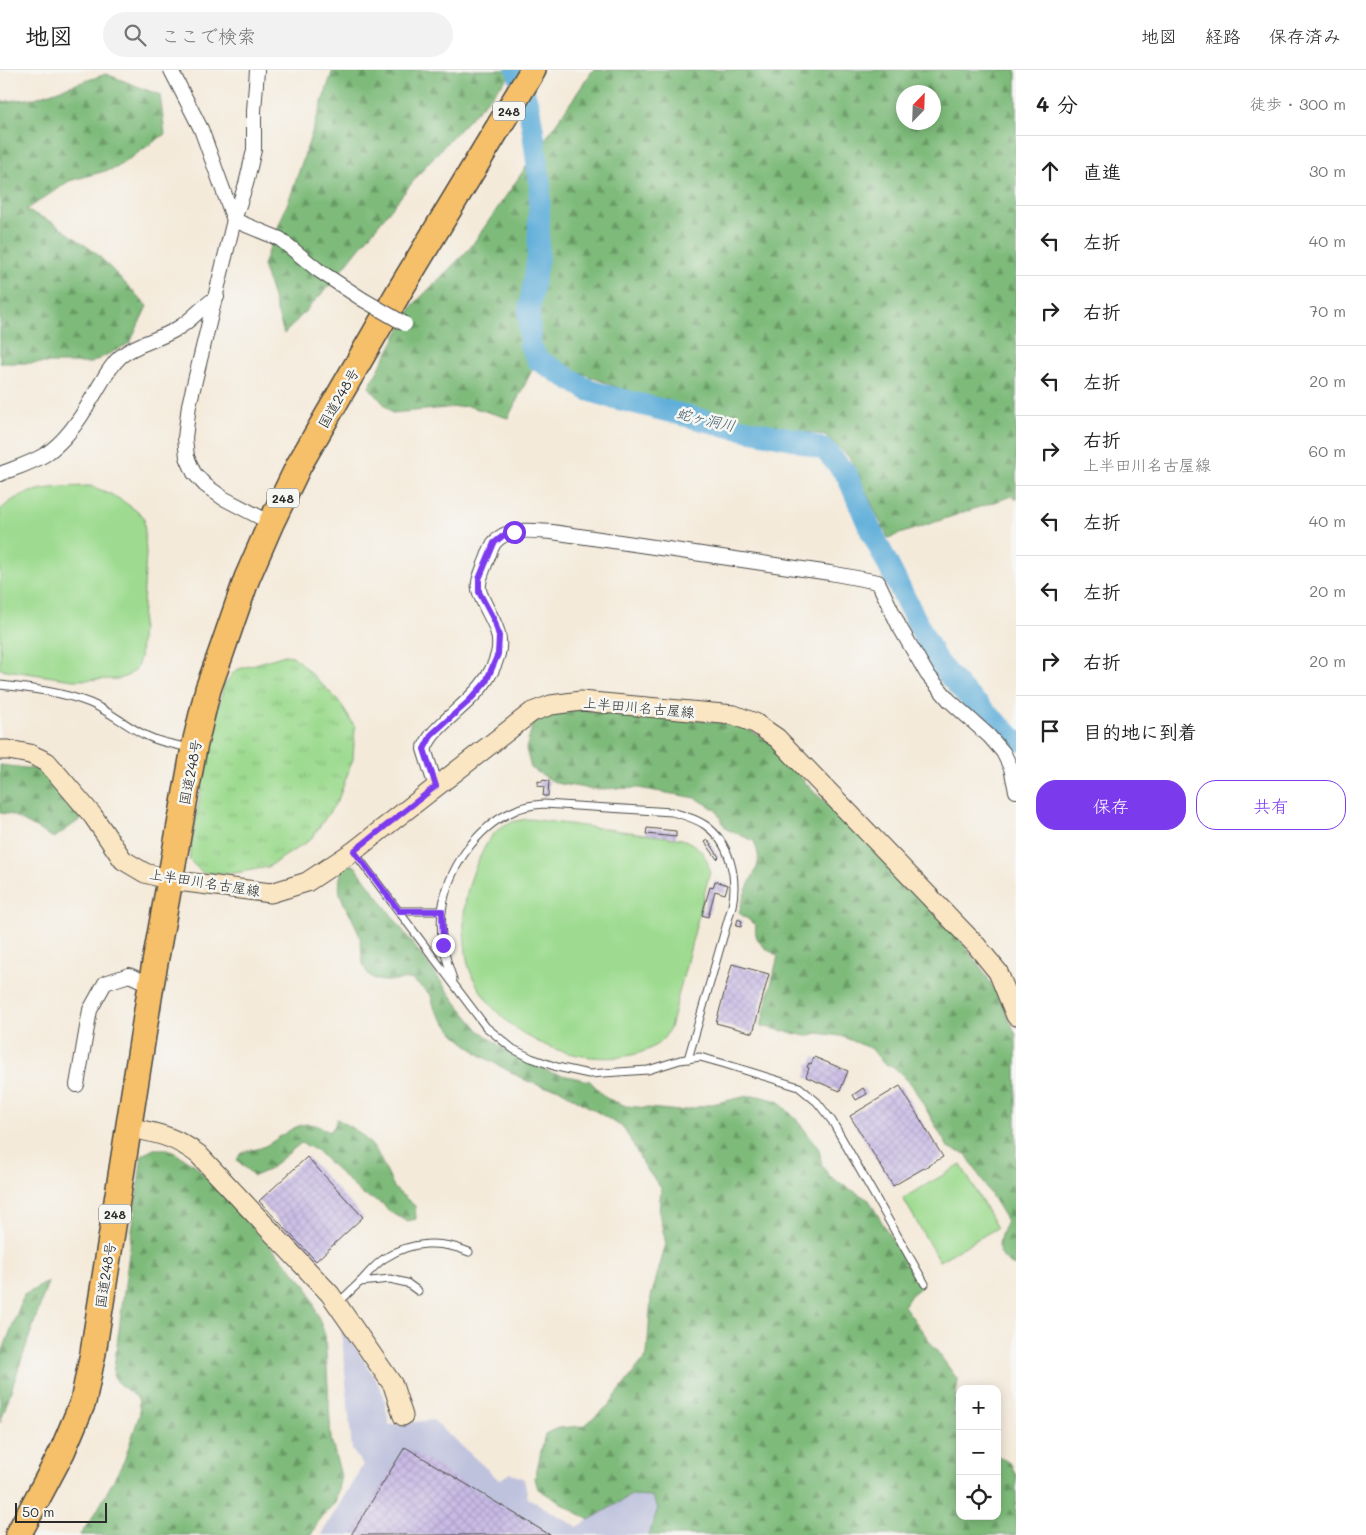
<!DOCTYPE html>
<html lang="ja">
<meta charset="utf-8">
<style>
:root{--surface:#fff;--page:#f2f2f2;--text:#222;--muted:#767676;--line:#e0e0e0;--accent:#7c3aed}
body{margin:0;font-family:Mali,"Klee One",sans-serif;background:var(--page);color:var(--text)}
.controls{position:absolute;right:15px;bottom:15px;display:grid;overflow:hidden;border-radius:10px;box-shadow:0 2px 12px #0003}
.controls button{width:45px;height:45px;display:grid;place-items:center;padding:0;border:0;border-bottom:1px solid var(--line);background:var(--surface);color:var(--text);font:25px sans-serif}
.compass{position:absolute;left:896px;top:15px;width:45px;height:45px;border-radius:50%;background:var(--surface);box-shadow:0 2px 12px #0003;rotate:23deg}
.scale{position:absolute;left:15px;bottom:12px;width:92px;box-sizing:border-box;padding-left:5px;border:2px solid #2b2b2b;border-top:0;font-size:14px;line-height:18px;white-space:nowrap;color:#2b2b2b;-webkit-text-stroke:4px #f6f6f2;paint-order:stroke}
.stop{position:absolute;width:15px;height:15px;margin:-11px;border:4px solid #7c3aed;border-radius:50%;background:#fff}
.stop.end{background:#7c3aed;border-color:#fff;box-shadow:0 1px 5px #0008}
.list{margin:0;padding:0;list-style:none}
h2{display:flex;justify-content:space-between;align-items:center;height:65px;margin:0;padding:0 20px;font-size:21px}
h2 small{font-size:16px;font-weight:400;color:var(--muted)}
.list li{display:grid;grid-template-columns:32px 1fr auto;gap:15px;align-items:center;box-sizing:border-box;height:70px;padding:0 20px;border-top:1px solid var(--line)}
.list b{display:block;font-size:19px;white-space:nowrap}
.list p{margin:0;font-size:16px;white-space:nowrap;color:var(--muted)}
.list em{font-size:16px;font-style:normal;color:var(--muted)}
.actions{display:flex;gap:10px;padding:15px 20px}
.actions a{flex:1;padding:11px 0;border:1px solid var(--accent);border-radius:20px;text-align:center;font-size:18px;color:var(--accent)}
.actions .main{background:var(--accent);color:#fff}
.icon{flex:none;width:28px;height:28px;fill:none;stroke:currentColor;stroke-width:2;stroke-linecap:round;stroke-linejoin:round}
.map{position:relative;flex:none;width:1016px;height:1465px;overflow:hidden}
header{display:flex;align-items:center;gap:30px;box-sizing:border-box;height:70px;padding:0 25px;background:var(--surface);border-bottom:1px solid var(--line)}
header strong{font-size:24px}
nav{display:flex;gap:28px;margin-inline-start:auto;font-size:18px}
.search{width:350px;height:45px;background:var(--page);display:flex;align-items:center;gap:12px;box-sizing:border-box;padding:0 18px;border-radius:28px;color:var(--muted);font-size:19px}
main{display:flex}
aside{flex:1;background:var(--surface)}
.map>svg:first-child{display:block}
.industrial{fill:#bfc2dd}
.grass{fill:url(#grass-tufts);stroke:#64835e}
.forest{fill:url(#forest-firs);stroke:#547352;fill-rule:evenodd}
.garden{fill:#9edb90;stroke:#64835e}
.lines{fill:none;stroke-linecap:round;stroke-linejoin:round}
.river{stroke:#61afda;stroke-width:22}
.building{fill:url(#building-cross-hatch)}
.lane-casing{stroke:#494845;stroke-width:9}
.street-casing{stroke:#494845;stroke-width:16}
.secondary-casing{stroke:#494845;stroke-width:21}
.highway-casing{stroke:#494845;stroke-width:28}
.lane{stroke:#fff;stroke-width:7}
.street{stroke:#fff;stroke-width:14}
.secondary{stroke:#fbe6c4;stroke-width:19}
.highway{stroke:#f6c06b;stroke-width:25}
.street-bridge-casing{stroke:#494845;stroke-width:16;stroke-linecap:butt}
.street-bridge{stroke:#fff;stroke-width:14}
.route{stroke:#7c3aed;stroke-width:6}
.labels{text-anchor:middle;dominant-baseline:central;stroke-width:5;stroke-linejoin:round;paint-order:stroke}
.shield{fill:#f6f6f2;stroke:#686867;stroke-width:1}
.shield-label{font-size:12px;font-weight:bold;fill:#2b2b2b}
.street-label{font-size:14px;fill:#2b2b2b;stroke:#f6f6f2}
.water-label{font-size:15px;font-style:italic;fill:#3e5968;stroke:#f6f6f2}
</style>
<header>
<strong>地図</strong>
<div class="search"><svg class="icon" aria-label="search" viewBox="0 0 24 24"><circle cx="10" cy="10" r="6"/><path d="M15 15l6 6"/></svg>ここで検索</div>
<nav><a>地図</a><a>経路</a><a>保存済み</a></nav>
</header>
<main>
<div class="map">
<svg width="1016" height="1465" viewBox="0 0 1016 1465">
<defs>
<pattern id="grass-tufts" width="24" height="20" patternUnits="userSpaceOnUse" patternTransform="scale(1.25)"><rect width="24" height="20" fill="#9edb90"/><path d="M3 7l-1-3M5 7V3M7 7l1-3M15 17l-1-3M17 17v-4M19 17l1-3" fill="none" stroke="#88bc7c"/></pattern>
<pattern id="forest-firs" width="22" height="20" patternUnits="userSpaceOnUse" patternTransform="scale(1.25)"><rect width="22" height="20" fill="#7ebb7a"/><path d="M5 1l3.5 6h-7zM16 11l3.5 6h-7z" fill="#679864"/></pattern>
<pattern id="building-cross-hatch" width="8" height="8" patternUnits="userSpaceOnUse" patternTransform="scale(1.25)"><rect width="8" height="8" fill="#c8bae5"/><path d="M0 0l8 8M0 8l8-8" fill="none" stroke="#aca0c5"/></pattern>
</defs>
<rect width="100%" height="100%" fill="#f6f6f2"/>
<filter id="ink" filterUnits="userSpaceOnUse"><feTurbulence type="fractalNoise" baseFrequency=".02" numOctaves="2"/><feDisplacementMap in="SourceGraphic" scale="10" xChannelSelector="R" yChannelSelector="G"/><feConvolveMatrix kernelMatrix="1 2 1 2 8 2 1 2 1" color-interpolation-filters="sRGB"/></filter>
<filter id="wash" filterUnits="userSpaceOnUse"><feTurbulence type="fractalNoise" baseFrequency=".0096" numOctaves="4" result="noise"/><feDisplacementMap in="SourceGraphic" scale="20" xChannelSelector="R" yChannelSelector="G"/><feGaussianBlur stdDeviation="1.12" result="paint"/><feColorMatrix in="noise" values="0 0 0 0 0 0 0 0 0 0 0 0 0 0 0 0 0 1.4 0 .05"/><feComposite in="paint" operator="in"/></filter>
<g filter="url(#wash)">
<rect width="100%" height="100%" fill="#f4eada"/>
<polygon class="industrial" points="341,1256 375,1308 384,1326 389,1355 433,1350 499,1410 510,1403 524,1409 528,1428 577,1457 631,1425 651,1426 658,1438 649,1465 321,1465 363,1395 352,1380"/>
<polygon class="grass" points="285,585 293,586 338,630 355,657 353,689 338,730 310,770 268,797 235,803 203,803 189,790 208,679 224,615 236,600"/>
<g class="forest">
<polygon points="333,0 513,0 507,9 428,93 328,217 284,264 263,195 292,122"/>
<path d="M593 0H1016V430L1012 426 888 468 849 387 825 365 754 354 686 337 649 330 579 302 535 294 508 348 468 336 392 343 369 317 413 235 470 178ZM904 22H934V52H904Z"/>
<polygon points="106,4 160,25 165,64 116,98 69,111 26,140 54,153 96,183 147,236 130,273 91,293 0,293 0,32 35,28"/>
<path d="M562 640H580L733 654 746 658 768 671 815 723 850 753 955 863 982 899 1002 932 1016 965V1197C993 1186 997 1171 1007 1151L966 1084 949 1079 912 1015 896 999 882 992 872 979 841 966 817 963 806 966 761 956 778 886C765 878 753 872 756 855L739 843C741 834 744 825 748 816 757 796 763 794 754 771L726 759 716 740 696 728 638 718 591 719 556 713 531 698 526 679 533 653Z"/>
<polygon points="0,695 42,700 81,749 54,768 10,744 0,743"/>
<path d="M344 793 355 796 459 936 480 961 507 981 552 1003 590 1011 606 1028 626 1036 680 1041 748 1026H759L778 1031 798 1051 819 1079 822 1096 831 1108 869 1130 920 1218 911 1225 904 1236 958 1310 954 1342 960 1354V1446H997V1385L1011 1394 1016 1406V1465H649L658 1438 651 1426 631 1425 589 1450 538 1419 535 1408 545 1364 559 1358 584 1356 608 1336 647 1285 651 1227 666 1174 659 1143 661 1118 645 1097 624 1058 557 1018 544 1017 525 1010 480 985 460 969 452 961 435 940 431 925 411 909C399 909 383 914 373 908 361 901 362 884 361 873 359 855 345 840 340 823 338 814 341 801 344 793Z"/>
<path d="M337 1049 360 1063 376 1080 395 1119 415 1136 416 1149 407 1151 388 1141 382 1133 363 1125 316 1080 301 1073 268 1100 254 1106 237 1090C242 1078 252 1082 263 1077 278 1070 290 1056 307 1054 316 1054 322 1057 329 1062L334 1057Z"/>
<polygon points="154,1079 168,1079 195,1095 307,1216 325,1265 331,1369 341,1406 335,1433 321,1447 311,1465 80,1465 98,1439 124,1391 140,1343 138,1328 119,1314 113,1305 142,1085"/>
<polygon points="48,1212 0,1353 0,1288 24,1225"/>
</g>
<g class="garden">
<path d="M90 416C112 423 126 432 144 447L146 483 140 588 136 599 129 605 120 609 73 610 0 599V440C5 436 10 431 16 428 38 416 66 417 90 416Z"/>
<path d="M530 749 682 769C698 775 706 783 710 801L670 958C661 978 641 984 620 987 559 993 496 960 471 903 467 894 466 882 465 873 462 842 465 820 478 791 490 765 498 751 530 749Z"/>
<polygon points="961,1095 997,1158 939,1191 903,1128"/>
</g>
<g class="lines">
<polyline class="river" points="517,0 529,38 533,61 540,114 538,186 529,241 530,275 538,290 588,320 607,326 731,357 793,369 825,380 847,405 870,459 937,592 963,621 1016,671"/>
</g>
<g id="blocks">
<g class="building">
<polygon points="542,710 549,711 548,726 543,726 544,717 538,716 538,711 542,712"/>
<polygon points="647,758 676,761 676,767 646,764"/>
<polygon points="708,770 719,787 717,789 705,772"/>
<polygon points="715,811 728,815 725,824 715,821 708,847 702,845 710,817 713,818"/>
<polygon points="738,849 742,851 741,857 736,856"/>
<polygon points="732,894 769,904 753,963 716,953"/>
<polygon points="814,987 848,1001 840,1021 806,1007 809,998 807,997 809,993 811,994"/>
<polygon points="900,1016 943,1087 893,1116 850,1046"/>
<polygon points="863,1018 867,1024 856,1030 853,1025"/>
<polygon points="307,1087 363,1147 316,1191 259,1131"/>
<polygon points="405,1377 550,1465 351,1465"/>
</g>
</g>
</g>
<g filter="url(#ink)">
<use href="#blocks" fill-opacity="0" stroke="#494845" stroke-width="1"/>
<g class="lines">
<defs>
<g id="lane">
<path d="M0 615C30 618 62 622 90 633 109 641 125 655 143 664 158 672 175 675 191 678"/>
<polyline points="354,782 486,957 513,979 531,988 557,997 589,1004 648,1000 680,990 700,987 725,994 799,1017 817,1032 832,1051 925,1214"/>
<polyline points="399,841 442,841"/>
<path d="M453 909C445 887 439 865 442 841 447 800 476 757 514 741 523 736 533 735 544 734L672 742C683 745 695 748 705 755 730 772 738 808 732 836L688 989"/>
<path d="M360 1212C367 1205 375 1194 385 1188 411 1171 441 1170 469 1182"/>
<polyline points="337,1234 360,1212 390,1209 407,1213 418,1221"/>
</g>
<g id="street">
<polyline points="171,0 201,59 234,150 280,169 318,200 362,229"/>
<polyline points="257,0 254,41 254,80 246,114 234,150 189,335 185,368 187,387 194,403 205,415 223,428 271,453"/>
<path d="M0 404C15 398 32 393 46 384 65 371 81 348 92 328 101 314 108 298 120 287 136 273 160 270 178 258 192 250 202 236 217 227"/>
<path d="M436 717 424 679C427 673 430 667 434 663 458 636 488 621 498 584 504 560 487 544 480 523 476 514 482 503 485 494 488 488 490 479 494 473 507 456 534 461 552 462L830 503 878 512 899 556 927 604 949 630 989 666 1003 682 1011 698 1016 721"/>
<polyline points="77,1015 90,940 105,913 129,905 151,915"/>
</g>
<g id="secondary">
<polyline points="0,680 8,680 30,684 47,692 93,746 123,790 145,803 170,810 271,823 307,812 354,781 532,642 551,635 581,631 734,645 755,653 777,668 976,875 998,902 1016,946"/>
<path d="M128 1057C158 1064 172 1065 198 1084L330 1224 393 1315 403 1346"/>
</g>
<polyline id="highway" points="18,1465 62,1382 83,1332 93,1283 151,915 170,810 194,678 208,619 221,583 247,508 271,453 299,395 400,220 533,0"/>
</defs>
<use href="#lane" class="lane-casing"/>
<use href="#street" class="street-casing"/>
<use href="#secondary" class="secondary-casing"/>
<use href="#highway" class="highway-casing"/>
<use href="#lane" class="lane"/>
<use href="#street" class="street"/>
<use href="#secondary" class="secondary"/>
<use href="#highway" class="highway"/>
<defs>
<polyline id="street-bridge" points="362,229 405,254"/>
</defs>
<use href="#street-bridge" class="street-bridge-casing"/>
<use href="#street-bridge" class="street-bridge"/>
</g>
</g>
<g class="lines" filter="url(#ink)">
<polyline class="route" points="443,875 442,841 399,841 354,781 436,716 424,679 432,664 469,631 486,612 498,584 499,566 495,552 479,522 479,509 494,473 504,465 514,462"/>
</g>
<g class="labels">
<g class="shield">
<rect x="493" y="31.5" width="32" height="19" rx="4"/>
<rect x="267" y="418.5" width="32" height="19" rx="4"/>
<rect x="99" y="1134.5" width="32" height="19" rx="4"/>
</g>
<g class="shield-label">
<text x="509" y="41">248</text>
<text x="283" y="428">248</text>
<text x="115" y="1144">248</text>
</g>
<g class="street-label">
<text transform="translate(338 328) rotate(-60)">国道248号</text>
<text transform="translate(639 637) rotate(5)">上半田川名古屋線</text>
<text transform="translate(190 702) rotate(-79)">国道248号</text>
<text transform="translate(205 812) rotate(9)">上半田川名古屋線</text>
<text transform="translate(105 1205) rotate(-81)">国道248号</text>
</g>
<g class="water-label">
<text transform="translate(706 349) rotate(13)">蛇ヶ洞川</text>
</g>
</g>
</svg>
<div class="controls">
<button>+</button>
<button>−</button>
<button><svg class="icon" aria-label="locate" viewBox="0 0 24 24"><circle cx="12" cy="12" r="6"/><path d="M12 2v4M12 18v4M2 12h4M18 12h4"/></svg></button>
</div>
<svg class="compass" viewBox="-18 -18 36 36"><path d="M0-13l5 13h-10z" fill="#e53935"/><path d="M0 13l5-13h-10z" fill="#767676"/></svg>
<div class="scale">50 m</div>
<div class="stop" style="left:514px;top:462px"></div>
<div class="stop end" style="left:443px;top:875px"></div>
</div>
<aside>
<h2>4 分<small>徒歩 · 300 m</small></h2>
<ul class="list">
<li><svg class="icon" aria-label="ahead" viewBox="0 0 24 24"><path d="M12 20V5M6 11l6-6 6 6"/></svg><div><b>直進</b></div><em>30 m</em></li>
<li><svg class="icon" aria-label="left" viewBox="0 0 24 24"><path d="M17 20v-9H6M10 6l-5 5 5 5"/></svg><div><b>左折</b></div><em>40 m</em></li>
<li><svg class="icon" aria-label="right" viewBox="0 0 24 24"><path d="M7 20v-9h11M14 6l5 5-5 5"/></svg><div><b>右折</b></div><em>70 m</em></li>
<li><svg class="icon" aria-label="left" viewBox="0 0 24 24"><path d="M17 20v-9H6M10 6l-5 5 5 5"/></svg><div><b>左折</b></div><em>20 m</em></li>
<li><svg class="icon" aria-label="right" viewBox="0 0 24 24"><path d="M7 20v-9h11M14 6l5 5-5 5"/></svg><div><b>右折</b><p>上半田川名古屋線</p></div><em>60 m</em></li>
<li><svg class="icon" aria-label="left" viewBox="0 0 24 24"><path d="M17 20v-9H6M10 6l-5 5 5 5"/></svg><div><b>左折</b></div><em>40 m</em></li>
<li><svg class="icon" aria-label="left" viewBox="0 0 24 24"><path d="M17 20v-9H6M10 6l-5 5 5 5"/></svg><div><b>左折</b></div><em>20 m</em></li>
<li><svg class="icon" aria-label="right" viewBox="0 0 24 24"><path d="M7 20v-9h11M14 6l5 5-5 5"/></svg><div><b>右折</b></div><em>20 m</em></li>
<li><svg class="icon" aria-label="arrive" viewBox="0 0 24 24"><path d="M6 21V4h12l-3 4 3 4H6"/></svg><div><b>目的地に到着</b></div></li>
</ul>
<div class="actions"><a class="main">保存</a><a>共有</a></div>
</aside>
</main>
